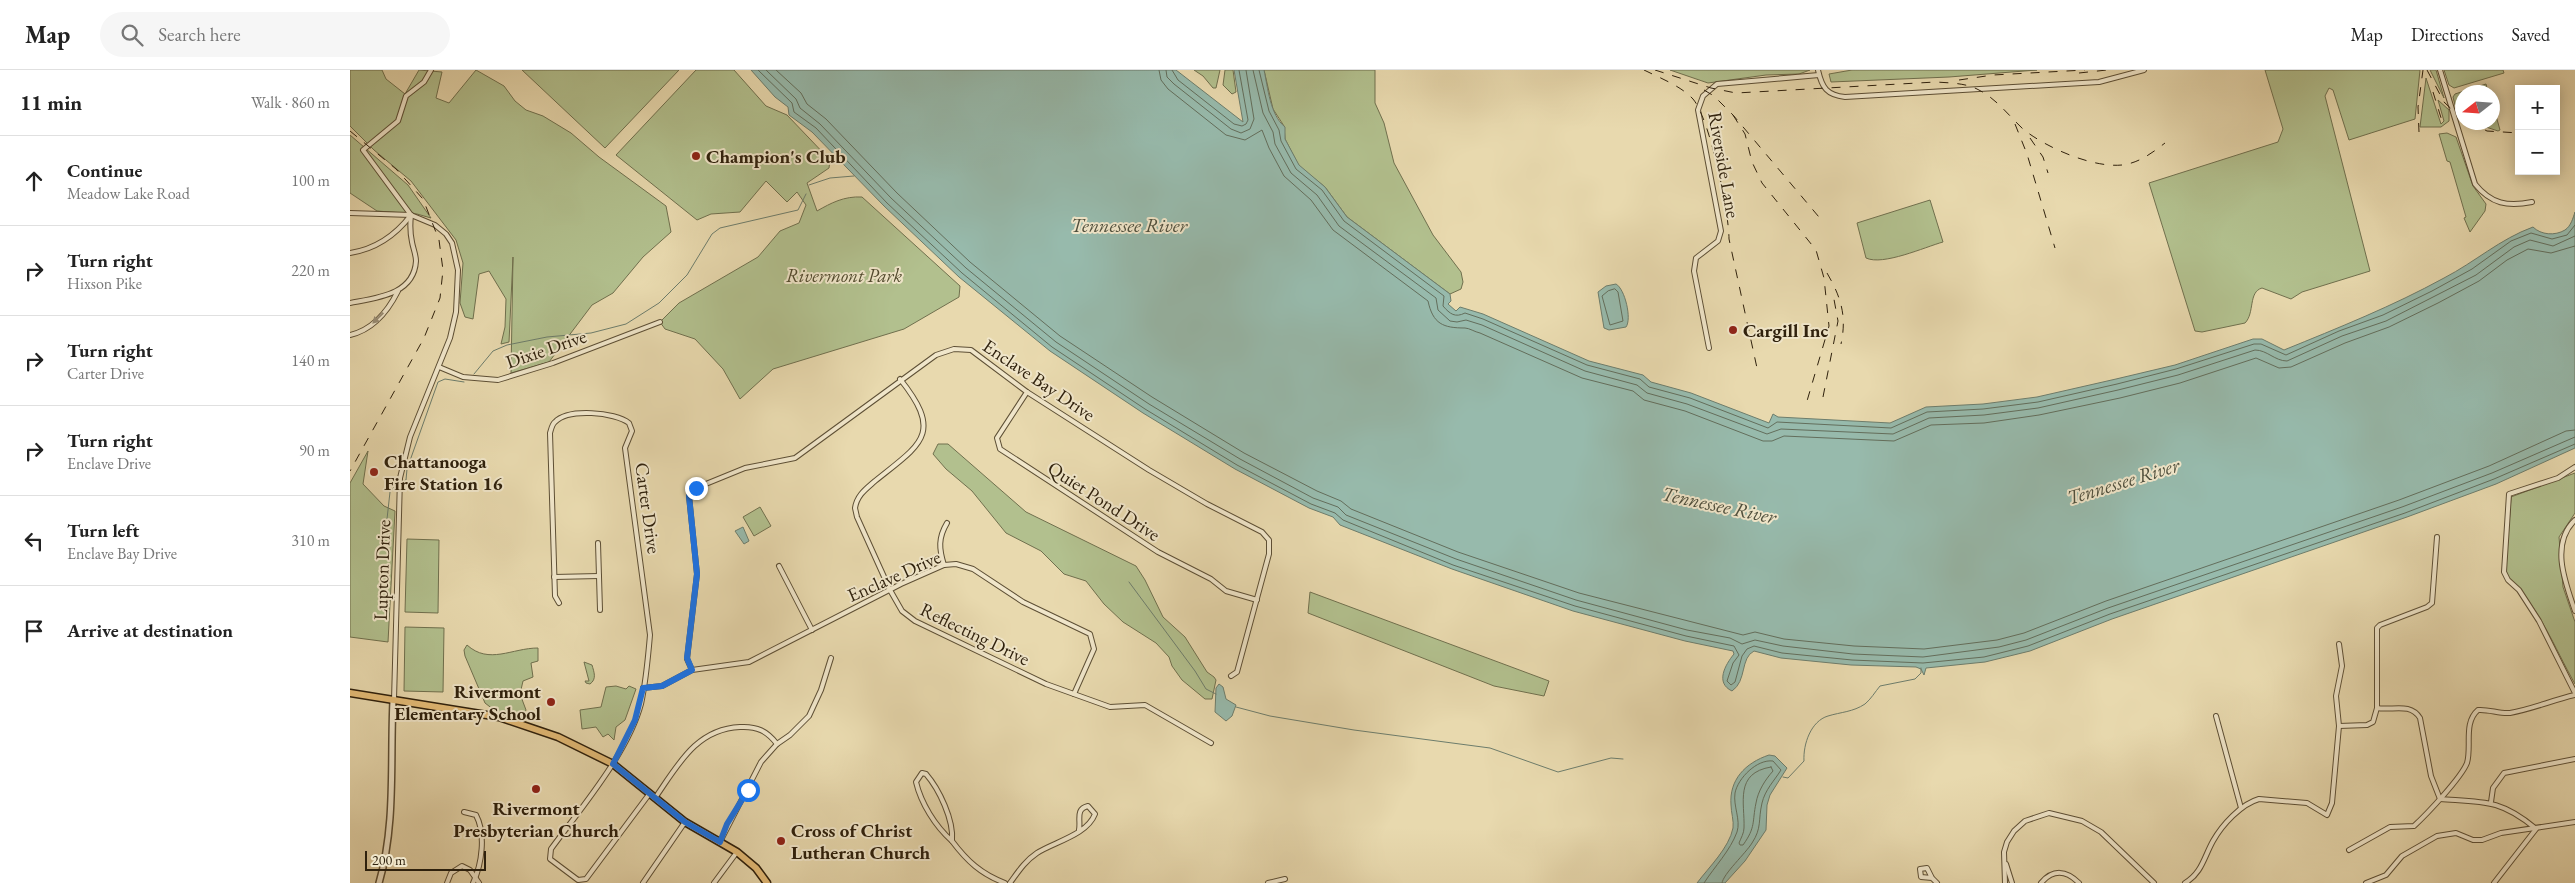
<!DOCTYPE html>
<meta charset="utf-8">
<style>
:root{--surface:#fff;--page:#f6f6f6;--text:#222;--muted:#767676;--line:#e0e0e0}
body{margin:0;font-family:"EB Garamond",serif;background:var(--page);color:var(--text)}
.controls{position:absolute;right:15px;top:15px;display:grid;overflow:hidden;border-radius:0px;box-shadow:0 2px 12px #0003}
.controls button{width:45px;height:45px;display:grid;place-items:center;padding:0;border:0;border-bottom:1px solid var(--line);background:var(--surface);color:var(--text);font:25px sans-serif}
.compass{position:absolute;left:2105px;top:15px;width:45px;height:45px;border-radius:50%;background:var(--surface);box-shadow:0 2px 12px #0003;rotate:253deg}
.scale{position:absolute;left:15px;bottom:12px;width:121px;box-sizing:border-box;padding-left:5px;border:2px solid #2f210d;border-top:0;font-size:14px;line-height:18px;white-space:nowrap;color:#2f210d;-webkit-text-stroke:4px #f0e6ca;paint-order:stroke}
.stop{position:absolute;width:15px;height:15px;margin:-11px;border:4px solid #1a73e8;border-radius:50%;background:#fff}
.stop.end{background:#1a73e8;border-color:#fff;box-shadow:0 1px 5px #0008}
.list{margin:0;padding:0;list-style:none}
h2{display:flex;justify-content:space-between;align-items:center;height:65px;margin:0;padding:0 20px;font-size:21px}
h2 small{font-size:16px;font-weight:400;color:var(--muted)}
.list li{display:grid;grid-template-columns:32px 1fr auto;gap:15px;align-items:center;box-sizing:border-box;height:90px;padding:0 20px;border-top:1px solid var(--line)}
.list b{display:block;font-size:19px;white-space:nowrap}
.list p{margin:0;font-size:16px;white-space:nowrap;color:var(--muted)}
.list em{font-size:16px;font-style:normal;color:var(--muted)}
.icon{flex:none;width:28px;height:28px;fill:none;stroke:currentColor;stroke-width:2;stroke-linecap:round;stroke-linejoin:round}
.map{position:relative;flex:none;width:2225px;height:813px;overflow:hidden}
header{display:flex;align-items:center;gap:30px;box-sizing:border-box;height:70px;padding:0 25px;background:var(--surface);border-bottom:1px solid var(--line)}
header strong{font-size:24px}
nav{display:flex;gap:28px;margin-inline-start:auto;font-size:18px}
.search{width:350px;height:45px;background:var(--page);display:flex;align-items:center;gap:12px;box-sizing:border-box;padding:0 18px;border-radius:28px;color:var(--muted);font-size:19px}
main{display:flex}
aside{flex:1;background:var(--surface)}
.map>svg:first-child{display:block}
.green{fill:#b2c08e;stroke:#70704e}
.water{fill:#97baac;stroke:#6d7d6c}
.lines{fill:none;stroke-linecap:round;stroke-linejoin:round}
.shore{stroke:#636e5c;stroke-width:1}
.stream{stroke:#6d7d6c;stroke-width:1}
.minor-casing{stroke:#5d4f35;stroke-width:6}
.tertiary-casing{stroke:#5d4f35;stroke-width:8}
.primary-casing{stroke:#2f210d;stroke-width:9}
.minor{stroke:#f0e6ca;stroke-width:4}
.tertiary{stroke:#f0e6ca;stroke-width:5}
.primary{stroke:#e4bc77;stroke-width:6}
.rail{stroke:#2f210d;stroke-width:1;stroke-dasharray:9 9;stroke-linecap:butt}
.oneway{fill:#998d75}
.route{stroke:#1a73e8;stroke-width:6}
.poi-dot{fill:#8f2418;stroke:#f0e6ca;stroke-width:2}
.labels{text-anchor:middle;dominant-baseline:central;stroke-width:4;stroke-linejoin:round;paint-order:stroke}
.poi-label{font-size:19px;font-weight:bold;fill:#2f210d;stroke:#f0e6ca;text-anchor:start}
.street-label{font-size:19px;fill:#2f210d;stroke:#f0e6ca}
.park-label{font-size:19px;font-style:italic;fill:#50492d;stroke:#f0e6ca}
.water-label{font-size:20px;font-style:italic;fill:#4e4f3d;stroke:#f0e6ca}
</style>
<header>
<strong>Map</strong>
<div class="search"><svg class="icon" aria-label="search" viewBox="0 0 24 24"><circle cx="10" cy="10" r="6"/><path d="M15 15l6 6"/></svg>Search here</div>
<nav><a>Map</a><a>Directions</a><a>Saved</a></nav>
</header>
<main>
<aside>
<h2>11 min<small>Walk · 860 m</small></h2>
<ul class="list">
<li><svg class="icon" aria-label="ahead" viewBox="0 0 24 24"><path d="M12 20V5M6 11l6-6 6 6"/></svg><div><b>Continue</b><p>Meadow Lake Road</p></div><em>100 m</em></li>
<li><svg class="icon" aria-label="right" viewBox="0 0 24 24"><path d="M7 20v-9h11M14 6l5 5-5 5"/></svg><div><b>Turn right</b><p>Hixson Pike</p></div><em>220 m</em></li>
<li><svg class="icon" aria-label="right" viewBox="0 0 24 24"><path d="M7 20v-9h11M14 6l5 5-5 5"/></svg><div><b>Turn right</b><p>Carter Drive</p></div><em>140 m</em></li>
<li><svg class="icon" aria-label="right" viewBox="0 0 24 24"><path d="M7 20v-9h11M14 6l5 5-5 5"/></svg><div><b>Turn right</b><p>Enclave Drive</p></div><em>90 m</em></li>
<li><svg class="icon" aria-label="left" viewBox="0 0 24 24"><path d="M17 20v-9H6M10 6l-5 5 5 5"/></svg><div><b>Turn left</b><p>Enclave Bay Drive</p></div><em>310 m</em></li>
<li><svg class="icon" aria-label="arrive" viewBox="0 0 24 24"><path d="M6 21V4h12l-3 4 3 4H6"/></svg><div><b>Arrive at destination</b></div></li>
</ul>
</aside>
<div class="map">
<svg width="2225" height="813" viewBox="0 0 2225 813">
<rect width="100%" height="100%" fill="#e8d9ae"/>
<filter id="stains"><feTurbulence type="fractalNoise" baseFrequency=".004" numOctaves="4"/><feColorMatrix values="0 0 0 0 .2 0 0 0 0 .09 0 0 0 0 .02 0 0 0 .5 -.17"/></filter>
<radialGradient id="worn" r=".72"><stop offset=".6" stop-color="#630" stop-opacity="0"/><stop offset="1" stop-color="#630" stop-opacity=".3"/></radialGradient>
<g class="green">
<polygon points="0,0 32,0 36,9 55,24 69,0 92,2 86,28 99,33 126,0 154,16 165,31 176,40 193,46 221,63 249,87 316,136 321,162 293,187 263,223 242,235 199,292 161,303 163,187 159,272 151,274 155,257 156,229 139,201 129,204 123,249 115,247 110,233 113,193 106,170 61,111 24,80 0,56"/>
<polygon points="172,0 329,0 255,78"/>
<path d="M346 0H384L416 36 437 45 480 90 479 98 457 113 467 141C481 133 494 126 512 127L610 216 609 227 554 259 423 299 390 329 373 299 345 269 315 259 310 252 329 233 408 187 430 161 449 153 456 135 447 122 437 132 416 111 390 142 361 144 347 150 266 85Z"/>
<polygon points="844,0 870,0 866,18 863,18 853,6"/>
<polygon points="875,0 883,0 886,22 882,24 873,15"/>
<polygon points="914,0 1025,0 1025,33 1034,53 1044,93 1083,165 1111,202 1113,212 1111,219 1100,224 997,147 975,117 949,96 935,69 934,56 923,39"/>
<polygon points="1320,0 1460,0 1449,4 1416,5 1358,13"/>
<polygon points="1502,0 1687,0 1599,7 1481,12 1479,4"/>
<path d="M1915 0H2070L2065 49 1999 70 1983 20 1979 18 1975 26 2020 201 1952 222 1941 229 1912 218C1898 222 1905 243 1895 253L1852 262 1845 261 1799 113 1928 72 1933 59Z"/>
<polygon points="2080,0 2086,0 2094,28"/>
<polygon points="2094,0 2153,0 2154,3 2104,18 2099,15"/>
<polygon points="2076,8 2091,54 2094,51 2088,30 2099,40 2099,51 2091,57 2070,57"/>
<polygon points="2136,14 2138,22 2112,22 2112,46 2107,43 2103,27 2105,24"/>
<polygon points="2143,35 2150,60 2148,61 2124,53 2142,52"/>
<polygon points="2097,63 2106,67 2123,116 2136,134 2135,141 2120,162 2114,148 2116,147 2100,92 2097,91 2089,64"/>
<polygon points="0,65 58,115 81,148 67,144 27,141 0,123"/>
<path d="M1580 130 1593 172C1575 177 1533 196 1516 188L1507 153Z"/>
<polygon points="588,374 598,374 676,442 786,496 795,510 813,547 835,567 857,602 864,607 866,610 862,629 855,629 832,610 822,596 819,587 806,573 773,552 754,534 736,511 714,504 691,481 656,463 622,421 596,399 583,384"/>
<polygon points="18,381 13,414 34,436 45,441 38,572 0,567 0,413"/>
<path d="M2225 403V443L2209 467 2213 517 2225 552V614C2204 577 2189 536 2157 506L2156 497 2161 427Z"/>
<polygon points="410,437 421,456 404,466 393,447"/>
<polygon points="57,469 89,470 88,543 55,542"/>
<polygon points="960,522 1199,611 1194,626 1144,616 958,543"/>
<polygon points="55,557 94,558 93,622 54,621"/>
<path d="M117 575C139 595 162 578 188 578V591L181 593 183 607 173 611 170 624 176 640 172 649 144 640 135 633 115 586 114 580Z"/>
<path d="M234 592 242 595C244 602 247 609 240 614L236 613 235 611H239Z"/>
<polygon points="266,616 276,619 279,616 286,619 275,650 266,657 264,670 258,664 253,667 246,657 232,659 230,640 251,637 256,617"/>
</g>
<g class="water">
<path d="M401 0H826L893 52 884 0H914C918 18 920 45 935 57V69L949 95 975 117 997 147 1100 224 1101 231 1098 234 1106 241 1110 237 1133 244 1239 291 1293 305 1301 312 1341 323 1419 353 1423 344 1428 347 1540 353 1576 337 1633 334 1687 327 1766 309 1825 295 1903 269H1912L1934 280C1988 258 2043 236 2094 208 2125 192 2150 169 2183 157 2191 165 2205 166 2215 160 2221 156 2223 148 2225 142V378L2146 414 2057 447 1762 549 1680 581 1635 592 1576 598 1574 605 1571 599 1566 597 1501 595 1431 588 1404 581C1390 588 1397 611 1382 621 1365 613 1375 595 1384 584L1383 581 1335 571 1223 541 1102 499 990 455 983 447 959 438 885 399 793 343 700 281 609 207 534 136 462 62 439 45 438 37 425 27Z"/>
<path d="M1266 214C1275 219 1282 249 1276 257L1259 260 1254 258 1248 222 1256 216Z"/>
<polygon points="393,457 399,471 394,474 385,461"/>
<polygon points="869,614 873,617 876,629 886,635 882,646 876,651 865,642 866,618"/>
<path d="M1419 685 1425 686 1437 698 1420 725 1417 735 1416 760 1395 791 1375 813H1347C1359 797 1379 778 1383 758 1384 751 1381 742 1381 735 1379 710 1395 693 1419 685Z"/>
</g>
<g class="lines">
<g class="shore">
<polyline points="408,0 442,33 444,42 466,58 537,133 612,203 702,277 795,339 887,395 961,434 985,443 993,450 1103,495 1225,536 1336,566 1384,576 1389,585 1383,593 1377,611 1381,615 1385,612 1392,586 1397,579 1404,576 1432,583 1502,590 1573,593 1634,587 1678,576 1760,544 2055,443 2144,409 2225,374"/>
<polyline points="416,0 446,29 450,38 470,54 541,128 616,198 706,272 799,334 890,389 963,428 988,437 996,445 1106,489 1226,530 1337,560 1380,568 1392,574 1405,570 1433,576 1503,584 1573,587 1649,577 1676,570 1758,538 2052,437 2142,403 2225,367"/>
<polyline points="426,0 451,23 457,34 476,49 547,123 620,192 710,266 802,327 894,383 967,421 991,431 1001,439 1108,482 1229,523 1393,565 1405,562 1434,569 1504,576 1574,579 1647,570 1674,563 1756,531 2049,430 2139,396 2216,361 2225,360"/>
<path d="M809 0 811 10 818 19 876 65 895 70 912 60 919 78 934 106 961 130 983 160 1078 231C1083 254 1093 258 1115 258 1119 258 1125 262 1130 263L1232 308 1283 321 1294 330 1335 341 1413 371H1422L1434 366 1544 371 1581 355 1634 353 1689 345 1770 328 1830 313 1906 288 1929 298 1941 297 1995 273 2039 257 2088 233 2129 211 2157 190 2178 179 2201 183 2225 176"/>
<polyline points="816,0 817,7 824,14 881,59 891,63 900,59 904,49 896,0"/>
<polyline points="822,0 828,10 884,54 892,56 896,54 898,50 889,0"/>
<path d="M903 0 913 43 923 62 925 74 941 103 967 125 989 156 1086 228 1088 240 1100 251 1107 252 1116 250 1132 255 1235 301 1287 315 1297 323 1337 334 1417 364 1431 359 1543 364 1579 348 1634 345 1688 338 1768 320 1828 305 1905 280C1917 280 1925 291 1937 291L1992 266 2036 251 2085 226 2126 205 2164 177 2180 170 2203 176 2225 166"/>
<path d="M909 0 919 41 929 60 931 71 946 99 972 120 994 151 1094 226 1093 236C1100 244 1105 248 1115 243L1133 249 1237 295 1290 309 1299 317 1340 328 1418 358 1427 352 1541 358 1577 342 1633 339 1688 332 1767 314 1826 299 1904 274H1911L1936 285 1989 261 2033 245 2082 221 2122 199 2161 171 2181 163 2202 169 2217 165 2225 155"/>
<polygon points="1265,219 1268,222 1273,251 1260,255 1252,226 1258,221"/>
<path d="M1421 697 1423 701C1415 710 1408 721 1406 733 1402 752 1406 757 1393 775H1390L1389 773C1391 768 1394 763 1394 758 1395 733 1384 703 1421 697Z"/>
<path d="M1354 813C1365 796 1380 781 1387 762 1391 750 1383 736 1385 723 1388 708 1407 689 1423 691L1431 700C1424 711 1415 720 1412 733 1408 750 1412 758 1402 773 1396 783 1373 804 1372 813"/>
</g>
<g class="stream">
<polyline points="459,115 480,108 504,106"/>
<polyline points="124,304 143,281 157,275 197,267 241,263 276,254 309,233 337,205 362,164 370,158 448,140 456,124"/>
<polyline points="53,411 56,410 57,399 88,312 95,309 114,312"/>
<polyline points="36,458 40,422 46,415"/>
<polyline points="779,512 845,601 856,619 866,624"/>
<polyline points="886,637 920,646 1004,660 1140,678 1208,702 1261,688 1273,689"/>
<path d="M1433 707 1438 708 1454 691C1453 674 1461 651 1478 646 1491 642 1503 642 1515 634 1521 629 1525 622 1530 616L1565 609 1571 603V598"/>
</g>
<defs>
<g id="minor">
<path d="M1468 0C1472 18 1477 25 1495 27L1749 12 1794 0"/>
<path d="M2090 0 2125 114C2141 134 2158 137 2182 132"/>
<polyline points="0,143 61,145 85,155 96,164 102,173 108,200 106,242 100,268 60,367 50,408 44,630"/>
<polyline points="61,145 13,80 48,51 56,26 74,12 81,0"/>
<path d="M0 183C26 179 45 166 61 145"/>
<path d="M0 233C26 228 64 225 66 191 66 185 63 178 62 172 60 163 60 154 61 145"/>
<path d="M0 265C22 260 38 241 48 221"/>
<polyline points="1359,278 1344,201 1346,188 1368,171 1371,161 1348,40 1353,26 1367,14 1469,5"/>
<polyline points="89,297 113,307 148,310 203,293 310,252"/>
<path d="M550 309C594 364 571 374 525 411 516 419 507 425 505 438L507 447 540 520 552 541 565 551 696 614 760 637 795 635 861 673"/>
<polyline points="677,322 647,368 650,379 808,482 861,509 876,521 907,530"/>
<polyline points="2225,397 2208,408 2159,424 2154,502 2158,510 2169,520 2189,551 2225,623"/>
<path d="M2225 450C2200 474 2215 512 2225 541"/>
<polyline points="248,473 250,540"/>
<path d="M594 495C589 479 588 468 597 453"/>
<polyline points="429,496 462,560"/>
<polyline points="204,507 249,506"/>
<path d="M209 533 205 526 200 363C201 360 202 354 205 352 218 338 265 342 279 353L282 361 275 378 300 565C298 588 296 612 291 634 278 683 231 738 201 779L200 789 228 810 236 809 300 723"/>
<polyline points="342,600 337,589 347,504 339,426 346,418 395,398 445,388 586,285 604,279 621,280 677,322 799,400 857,434 912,462 919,470 919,484 887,602 881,606"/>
<polyline points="293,618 312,616 342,600 399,592 551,514 594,495 606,494 623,499 673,532 740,564 744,579 724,624"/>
<path d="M2027 638C2042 641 2060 632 2070 648L2081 706 2090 729"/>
<polyline points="1866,646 1891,738"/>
<polyline points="1989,656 2017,655 2023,652 2027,638 2027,558 2030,555 2077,537 2082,533 2087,467"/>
<path d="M572 703 576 704C589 719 604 750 602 771 585 756 571 733 566 712Z"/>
<path d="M305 728C328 695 346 659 390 657 407 656 417 661 427 674"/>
<path d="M2090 729C2133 732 2150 729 2185 758"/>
<polyline points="2141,732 2143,718 2154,703 2225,689"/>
<path d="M114 742 126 745C136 764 132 794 123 813"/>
<path d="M602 771C617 791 631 804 655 813"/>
<polyline points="370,772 411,692 427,674 440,665 459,646 471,620 481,588"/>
<path d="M1999 780 2040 757 2064 756C2077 744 2111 708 2117 693 2122 676 2113 653 2128 640 2139 639 2149 644 2160 643 2182 639 2203 630 2225 625"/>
<polyline points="1656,794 1662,813"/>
<polyline points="1582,808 1571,807 1570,799 1577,798 1582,808 1587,813"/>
<polyline points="97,813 101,803 112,796 120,800 129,813"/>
<polyline points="293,813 335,752"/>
<polyline points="364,813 387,782"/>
<path d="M660 813C668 802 675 791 687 783 704 772 737 765 745 744L738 736C725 739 731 750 729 760"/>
<polyline points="918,813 935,809"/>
<polyline points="1655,813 1654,782 1657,772 1664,761 1675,751 1699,743 1732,751 1751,762 1804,813"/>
<path d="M1691 813C1703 799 1716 800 1729 813"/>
<path d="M1835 813C1852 803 1854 787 1863 771 1872 755 1891 734 1909 729L1957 733 1977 745 1982 733 1989 656 1986 626 1992 596 1989 574"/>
<polyline points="2016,813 2036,805 2052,786 2087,766 2106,763 2123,770 2132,770 2151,763 2225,752"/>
<polyline points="2144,813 2186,759"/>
</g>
<path id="tertiary" d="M29 813C46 755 40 691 43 631"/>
<polyline id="primary" points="0,623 149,647 208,667 263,694 335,752 387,782 406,798 417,813"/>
</defs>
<use href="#minor" class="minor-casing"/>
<use href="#tertiary" class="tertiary-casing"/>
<use href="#primary" class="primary-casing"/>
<use href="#minor" class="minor"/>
<use href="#tertiary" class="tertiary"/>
<use href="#primary" class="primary"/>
<g class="rail">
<path d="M1294 0C1310 8 1331 16 1343 29 1360 49 1379 142 1379 169L1407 298"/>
<path d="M1305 0 1361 18 1386 23 1586 12C1600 13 1615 13 1627 19 1646 28 1658 45 1673 59 1695 77 1742 98 1772 95 1789 93 1802 83 1815 73"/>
<polyline points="2077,0 2094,32 2112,49"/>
<polyline points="1729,3 1757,0"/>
<polyline points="1609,10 1643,5 1735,0"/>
<polyline points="1354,20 1364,26 1383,45 1474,153"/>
<polyline points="2083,22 2092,51"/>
<polyline points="1383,45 1395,64 1402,92 1412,113 1466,180 1474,208 1479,256 1457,331"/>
<polyline points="2119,52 2137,61 2169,63"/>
<polyline points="2206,52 2210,51"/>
<polyline points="1665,54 1677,84 1705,178"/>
<polyline points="0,61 46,99 73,129 89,170 93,200 90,228 74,268 0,401"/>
<polyline points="2069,62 2068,37 2073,0"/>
<polyline points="1680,68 1693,87 1698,103"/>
<path d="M1477 203C1491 227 1497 246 1491 274"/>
<polyline points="1473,327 1488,251 1483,224"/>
</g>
</g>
<defs><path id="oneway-solid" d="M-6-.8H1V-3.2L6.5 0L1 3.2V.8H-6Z" transform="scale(1.25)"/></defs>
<use class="oneway" href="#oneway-solid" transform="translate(28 248) rotate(135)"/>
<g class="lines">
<polyline class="route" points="346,418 339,426 347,504 337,588 342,600 312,616 293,618 285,650 263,694 335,752 370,772 377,754 398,720"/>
</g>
<g class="poi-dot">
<circle cx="346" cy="86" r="5"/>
<circle cx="1383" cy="260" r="5"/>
<circle cx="24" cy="402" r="5"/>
<circle cx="201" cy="632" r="5"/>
<circle cx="186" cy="719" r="5"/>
<circle cx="431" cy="771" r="5"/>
</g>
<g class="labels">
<g class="poi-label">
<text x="356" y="86">Champion's Club</text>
<text x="1393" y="260">Cargill Inc</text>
<text x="34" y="391">Chattanooga<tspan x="34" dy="22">Fire Station 16</tspan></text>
<text x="191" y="621" text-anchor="end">Rivermont<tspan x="191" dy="22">Elementary School</tspan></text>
<text x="186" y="738" text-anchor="middle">Rivermont<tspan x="186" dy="22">Presbyterian Church</tspan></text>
<text x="441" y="760">Cross of Christ<tspan x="441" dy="22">Lutheran Church</tspan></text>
</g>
<g class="street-label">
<text transform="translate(1374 95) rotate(80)">Riverside Lane</text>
<text transform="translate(196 279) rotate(-19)">Dixie Drive</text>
<text transform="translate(689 310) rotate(34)">Enclave Bay Drive</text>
<text transform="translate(754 431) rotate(33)">Quiet Pond Drive</text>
<text transform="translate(298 438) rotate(82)">Carter Drive</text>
<text transform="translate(32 500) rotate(-88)">Lupton Drive</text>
<text transform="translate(544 506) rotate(-24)">Enclave Drive</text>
<text transform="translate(625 564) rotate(26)">Reflecting Drive</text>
</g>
<g class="park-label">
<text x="494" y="205">Rivermont Park</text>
</g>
<g class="water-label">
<text x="779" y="155">Tennessee River</text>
<text transform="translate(1773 411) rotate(-17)">Tennessee River</text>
<text transform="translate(1369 435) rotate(12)">Tennessee River</text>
</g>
</g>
<rect width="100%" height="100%" filter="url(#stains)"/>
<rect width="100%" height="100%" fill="url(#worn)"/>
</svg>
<div class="controls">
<button>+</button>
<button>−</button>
</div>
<svg class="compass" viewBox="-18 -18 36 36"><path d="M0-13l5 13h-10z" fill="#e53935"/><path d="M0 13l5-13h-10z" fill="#767676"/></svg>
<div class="scale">200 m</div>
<div class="stop" style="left:398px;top:720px"></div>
<div class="stop end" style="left:346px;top:418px"></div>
</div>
</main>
